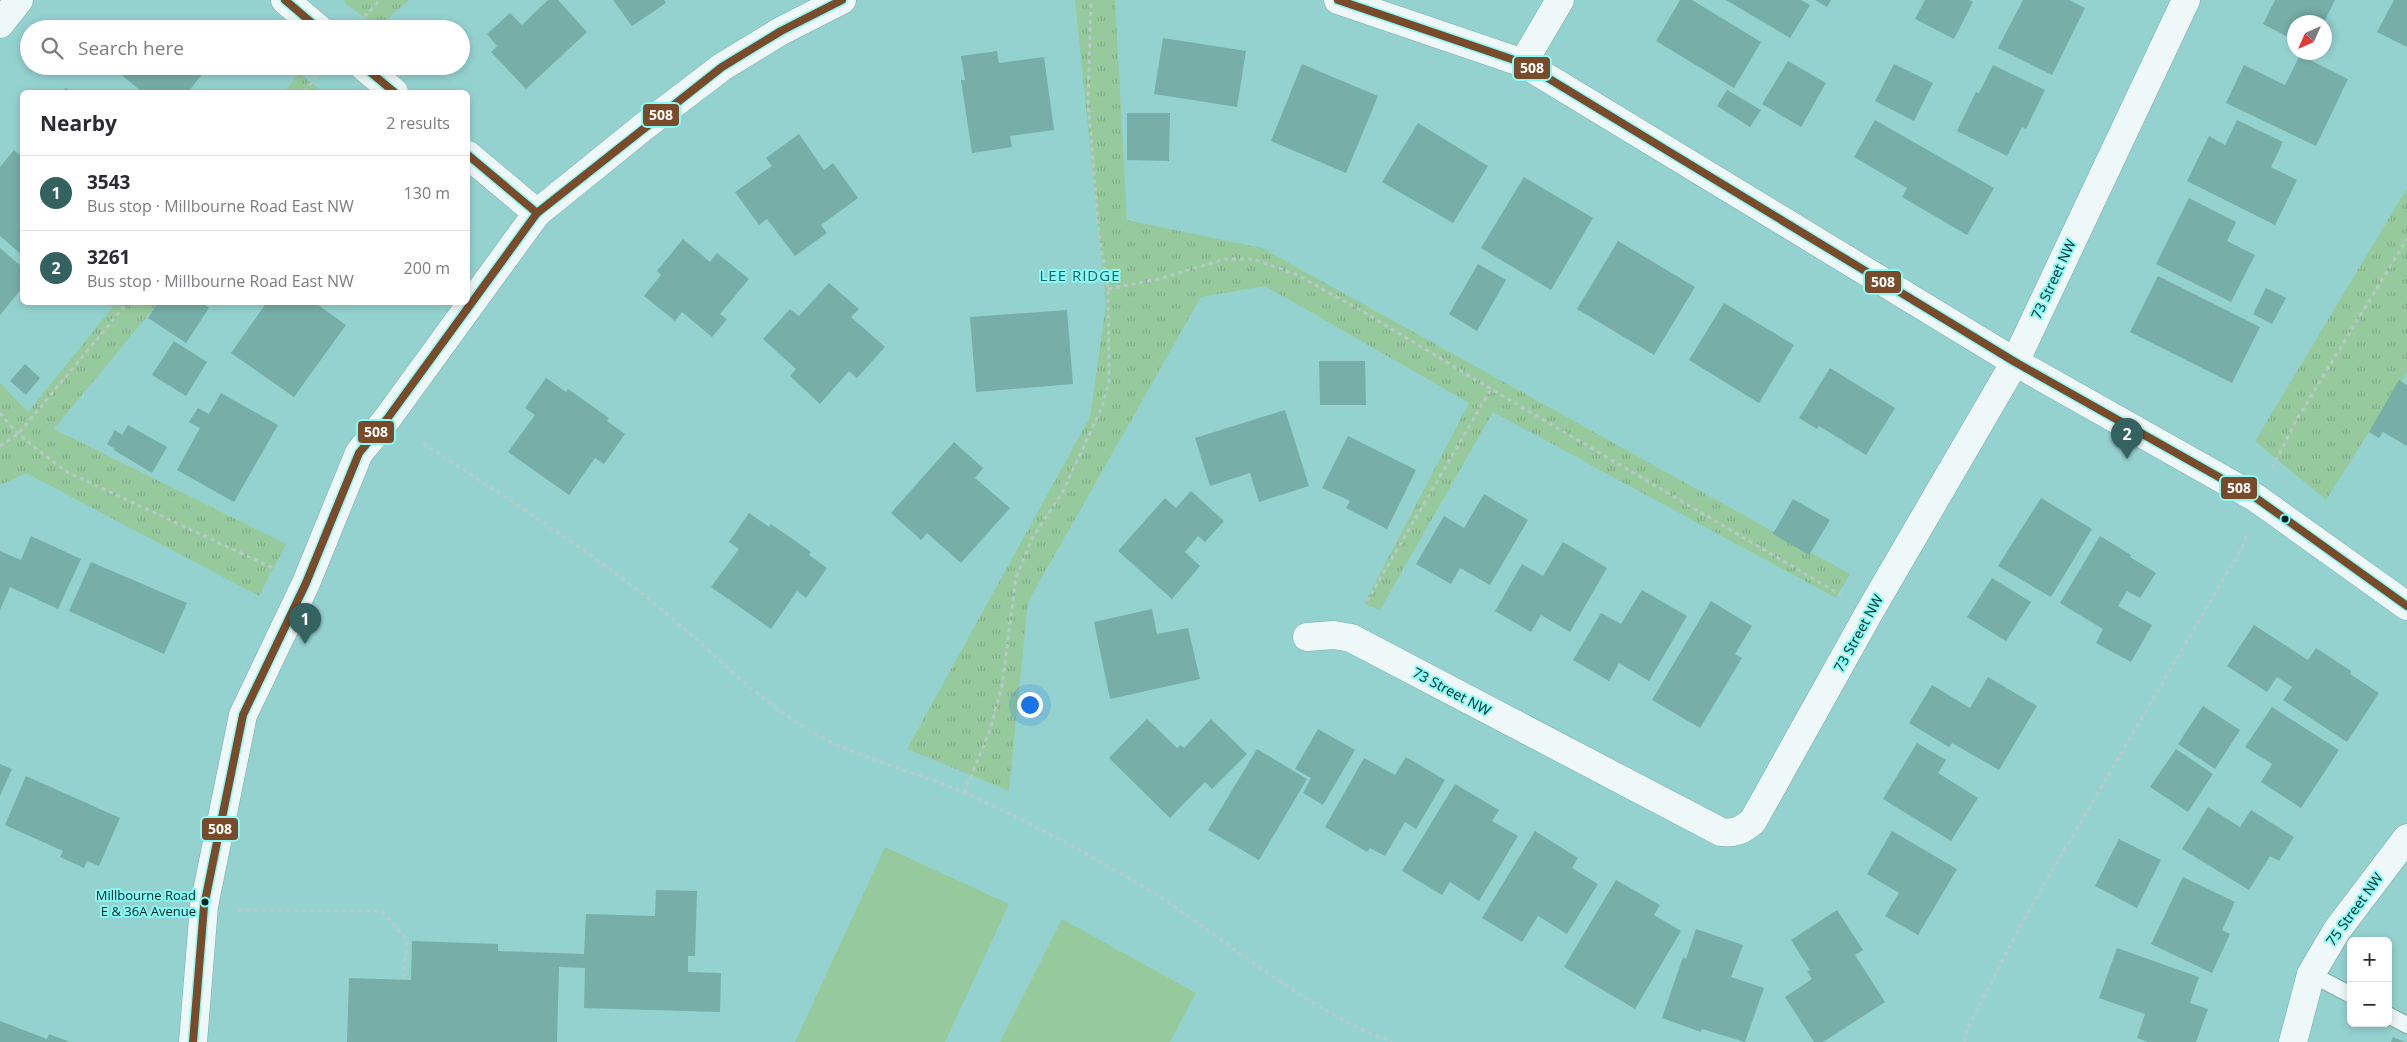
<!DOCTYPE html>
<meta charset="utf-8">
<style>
:root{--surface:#fff;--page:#f2f2f3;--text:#2b2b33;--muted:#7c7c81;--line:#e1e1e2;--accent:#346260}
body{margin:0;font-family:"Open Sans",sans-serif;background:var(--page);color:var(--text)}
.controls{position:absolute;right:15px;bottom:15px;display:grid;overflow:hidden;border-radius:8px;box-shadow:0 2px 8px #0003}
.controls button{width:45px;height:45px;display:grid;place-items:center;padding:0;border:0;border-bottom:1px solid var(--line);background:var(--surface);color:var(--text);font:25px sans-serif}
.compass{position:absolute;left:2287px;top:15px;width:45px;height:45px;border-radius:50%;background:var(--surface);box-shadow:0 2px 8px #0003;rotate:225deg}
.you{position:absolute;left:1029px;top:704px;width:18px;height:18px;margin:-12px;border:4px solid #fff;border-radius:50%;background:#1a73e8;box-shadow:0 0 0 8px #1a73e833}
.badge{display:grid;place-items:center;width:32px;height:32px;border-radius:50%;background:var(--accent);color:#fff;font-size:16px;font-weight:700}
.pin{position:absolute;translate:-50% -41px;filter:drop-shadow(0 1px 2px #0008)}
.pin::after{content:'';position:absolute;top:26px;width:18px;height:15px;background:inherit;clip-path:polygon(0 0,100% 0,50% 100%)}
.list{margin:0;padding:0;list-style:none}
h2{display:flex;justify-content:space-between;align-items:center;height:65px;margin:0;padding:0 20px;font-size:21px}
h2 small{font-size:16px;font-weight:400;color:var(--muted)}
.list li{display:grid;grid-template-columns:32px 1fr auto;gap:15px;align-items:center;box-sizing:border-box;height:75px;padding:0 20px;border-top:1px solid var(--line)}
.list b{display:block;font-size:19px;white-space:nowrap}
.list p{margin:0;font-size:16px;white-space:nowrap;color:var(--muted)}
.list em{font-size:16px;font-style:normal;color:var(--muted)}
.icon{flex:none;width:28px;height:28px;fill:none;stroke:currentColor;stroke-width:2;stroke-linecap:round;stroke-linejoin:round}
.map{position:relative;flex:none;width:2407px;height:1042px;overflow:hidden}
.search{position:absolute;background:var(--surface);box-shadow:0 2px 8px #0003;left:20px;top:20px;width:450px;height:55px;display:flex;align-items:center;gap:12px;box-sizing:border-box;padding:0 18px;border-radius:28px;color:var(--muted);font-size:19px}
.panel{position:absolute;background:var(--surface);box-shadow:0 2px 8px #0003;left:20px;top:90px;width:450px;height:215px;border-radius:8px}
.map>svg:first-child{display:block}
.grass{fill:url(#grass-tufts)}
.pitch{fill:#96ca9d}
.building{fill:#77aea7}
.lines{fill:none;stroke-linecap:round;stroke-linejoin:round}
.service-casing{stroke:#77acaa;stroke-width:18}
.minor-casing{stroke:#77acaa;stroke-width:29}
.tertiary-casing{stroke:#77acaa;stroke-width:29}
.path{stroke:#b7cac9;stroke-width:3;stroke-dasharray:4 4;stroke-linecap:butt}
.service{stroke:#eff8f8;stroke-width:16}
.minor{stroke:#eff8f8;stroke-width:28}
.tertiary{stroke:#eff8f8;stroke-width:28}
.bus-1-casing{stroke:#87fbf6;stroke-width:11}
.bus-1{stroke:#7a4b2a;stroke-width:8}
.bus-dot{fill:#002524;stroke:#87fbf6;stroke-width:2}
.labels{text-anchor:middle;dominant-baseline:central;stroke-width:4;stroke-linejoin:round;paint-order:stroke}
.bus-label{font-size:13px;fill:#002524;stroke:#87fbf6;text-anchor:end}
.street-label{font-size:14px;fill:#002524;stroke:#87fbf6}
.neighbourhood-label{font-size:15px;letter-spacing:1px;fill:#22615f;stroke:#87fbf6}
.line-badge{stroke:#87fbf6;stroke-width:2}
.badge-label{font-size:14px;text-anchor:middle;font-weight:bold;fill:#fff}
</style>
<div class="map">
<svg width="2407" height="1042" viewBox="0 0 2407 1042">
<defs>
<pattern id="grass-tufts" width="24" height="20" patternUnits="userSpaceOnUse" patternTransform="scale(1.25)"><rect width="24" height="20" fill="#96ca9d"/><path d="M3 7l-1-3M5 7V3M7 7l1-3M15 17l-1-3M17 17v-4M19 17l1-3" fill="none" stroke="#80ad87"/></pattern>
</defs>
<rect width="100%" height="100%" fill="#94d2d0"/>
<g class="grass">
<polygon points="346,0 409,0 377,28 344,2"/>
<polygon points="1075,0 1115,0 1127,220 1262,248 1850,574 1836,598 1493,412 1380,610 1364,604 1469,403 1265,286 1201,297 1028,602 1009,791 907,749 1090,417 1106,304"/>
<polygon points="299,73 323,92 284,92"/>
<polygon points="2407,188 2407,372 2326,500 2255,441"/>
<polygon points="116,303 158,303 54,429 286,544 259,596 26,473 0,485 0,383 28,412"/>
</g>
<g class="pitch">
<polygon points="885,847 1009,904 945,1042 795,1042"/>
<polygon points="1062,919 1196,993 1170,1042 1000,1042"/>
</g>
<g class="building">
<polygon points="548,0 558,0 587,32 526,89 491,52 497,46 487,34 510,13 522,25"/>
<polygon points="613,0 664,0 666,3 632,26"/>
<polygon points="1680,0 1692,0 1761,42 1734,88 1656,41"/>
<polygon points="1726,0 1801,0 1810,5 1790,38"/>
<polygon points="1815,0 1831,0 1827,7"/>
<polygon points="1925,0 1969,0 1973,2 1954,39 1915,19"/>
<polygon points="2023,0 2069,0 2085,8 2052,75 1998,48"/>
<polygon points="2275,0 2335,0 2324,22 2294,22 2294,40 2263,24"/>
<polygon points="2394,0 2407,0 2407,47 2377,32"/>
<polygon points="1163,38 1246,51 1237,107 1154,94"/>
<polygon points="997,51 999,63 1044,57 1054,130 1010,136 1012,147 972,153 961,80 965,80 961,56"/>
<polygon points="2300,55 2348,79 2316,146 2226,103 2244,65 2285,85"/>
<polygon points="1788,61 1826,83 1801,127 1762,104"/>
<polygon points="1302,64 1378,96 1346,173 1271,141"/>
<polygon points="1894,64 1933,83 1914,121 1875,101"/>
<polygon points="1993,65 2045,90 2026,129 2022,127 2007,156 1957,131 1976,92 1979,93"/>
<polygon points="111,66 197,66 204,72 188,92 142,92"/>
<polygon points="66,88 72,92 62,92"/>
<polygon points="1727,90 1761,110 1750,127 1717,106"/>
<polygon points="1127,113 1170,113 1169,161 1127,160"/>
<polygon points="1875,120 1994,188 1967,235 1902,197 1907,188 1854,157"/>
<polygon points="2237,120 2283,142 2271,167 2297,180 2275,225 2187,181 2209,136 2225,145"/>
<polygon points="1418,123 1488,166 1453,223 1382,182"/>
<polygon points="799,134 824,170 833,163 858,198 821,225 827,233 795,256 767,219 759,225 735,192 772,166 766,158"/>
<polygon points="14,150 22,157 22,255 0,236 0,167"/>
<polygon points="1524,177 1593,218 1551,290 1481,248"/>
<polygon points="2189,198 2236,222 2227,241 2255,255 2231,302 2156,264"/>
<polygon points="683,239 710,262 717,253 749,279 720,314 727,319 712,337 682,312 675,321 644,296 661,275 657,271"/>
<polygon points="1618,241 1695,287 1654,355 1577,309"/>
<polygon points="0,248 22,267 22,288 0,315"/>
<polygon points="1478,264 1506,280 1477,331 1449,314"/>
<polygon points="2158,276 2260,327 2232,383 2130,332"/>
<polygon points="829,283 859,309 851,317 885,347 857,378 849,371 820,404 790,376 796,369 763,339 790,309 799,316"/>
<polygon points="2266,288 2286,298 2272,324 2253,314"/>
<polygon points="158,302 201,302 209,308 186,343 148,318"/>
<polygon points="267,302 314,302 346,325 294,397 231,353"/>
<polygon points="1724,303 1794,345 1759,403 1689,360"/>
<polygon points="1067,310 1073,384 976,392 970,317"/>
<polygon points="174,341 207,362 186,396 152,375"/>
<polygon points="1319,361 1365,361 1366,405 1320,405"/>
<polygon points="25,364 40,378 26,395 10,381"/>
<polygon points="1830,368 1895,408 1866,455 1819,426 1817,429 1799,418"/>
<polygon points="546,378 566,392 568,389 609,418 607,421 625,434 604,464 595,458 569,495 508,452 535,415 525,408"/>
<polygon points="2399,380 2407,385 2407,446 2383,432 2379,438 2369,432"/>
<polygon points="221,393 278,425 234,502 177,470 200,428 189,422 198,408 209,414"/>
<polygon points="1285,410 1309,486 1259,502 1250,473 1210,486 1195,438"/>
<polygon points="128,425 167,447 152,473 114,450 115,449 107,444 115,430 122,435"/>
<polygon points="1348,436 1416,470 1387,529 1346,508 1350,501 1322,488"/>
<polygon points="954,442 983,468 975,478 1010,508 961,563 927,533 921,540 891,513"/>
<polygon points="1191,491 1224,521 1205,542 1198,536 1185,552 1200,566 1172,599 1118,551 1165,498 1176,508"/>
<polygon points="1484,494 1528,520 1490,585 1460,568 1451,584 1416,564 1444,516 1464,528"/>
<polygon points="2041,498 2092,529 2051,597 1998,566"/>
<polygon points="1793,499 1830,520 1809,555 1773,534"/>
<polygon points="749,513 769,527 771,524 811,552 809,555 827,568 806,598 797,591 771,629 711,587 739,549 729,542"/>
<polygon points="31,536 81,559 58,609 10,587 0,610 0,551 21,560"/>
<polygon points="2100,536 2131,555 2130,557 2156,573 2140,598 2127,591 2118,606 2152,625 2131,662 2096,643 2103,629 2060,603"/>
<polygon points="1563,542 1607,568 1570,632 1541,615 1531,632 1495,611 1522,564 1543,576"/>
<polygon points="91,562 187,603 164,654 69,611"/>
<polygon points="1992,578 2031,602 2006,641 1967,617"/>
<polygon points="1642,590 1687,616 1649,681 1619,663 1609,681 1573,660 1601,613 1621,624"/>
<polygon points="1711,601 1752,626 1735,654 1742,658 1700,728 1652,700"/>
<polygon points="1152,609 1157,634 1188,628 1200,679 1110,699 1094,622"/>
<polygon points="2254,625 2308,660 2316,648 2351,671 2350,674 2379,693 2347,742 2283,700 2292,687 2277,677 2267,692 2227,666"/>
<polygon points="1988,677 2037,706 1999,770 1952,743 1949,747 1909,723 1932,685 1970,708"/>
<polygon points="2203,706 2240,730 2215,769 2178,744"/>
<polygon points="2272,707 2339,750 2301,808 2261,782 2272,764 2245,747"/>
<polygon points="1147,719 1177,748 1180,745 1184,748 1211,719 1247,754 1212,789 1205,782 1170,818 1109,758"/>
<polygon points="1318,729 1355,750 1323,805 1303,793 1311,778 1295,769"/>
<polygon points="1917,743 1946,760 1938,773 1978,798 1951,841 1883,799"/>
<polygon points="1257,749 1307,779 1259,860 1208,830"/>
<polygon points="2176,749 2213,774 2188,812 2150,787"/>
<polygon points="1406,757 1445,780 1416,829 1405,822 1385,856 1370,848 1367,852 1325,827 1364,758 1395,775"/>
<polygon points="0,764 12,769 0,796"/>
<polygon points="26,776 120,818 99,866 87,861 84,868 60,857 63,851 5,825"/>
<polygon points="1455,784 1499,810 1492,821 1518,836 1479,901 1450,882 1442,895 1402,871"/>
<polygon points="2208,807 2240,827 2251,810 2294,837 2279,861 2270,856 2249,890 2182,849"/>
<polygon points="1535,831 1578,858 1572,868 1598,884 1567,934 1538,916 1522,942 1482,918"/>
<polygon points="1892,831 1957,869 1918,935 1885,916 1899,893 1867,874"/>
<polygon points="2119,839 2161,860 2137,908 2095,886"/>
<polygon points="2183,877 2235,902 2222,930 2230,934 2212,973 2151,944"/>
<polygon points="1616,880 1660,905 1654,915 1681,931 1635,1009 1564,967"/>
<polygon points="656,890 697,891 695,956 688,956 688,972 721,973 720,1012 584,1008 585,968 559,967 557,1042 347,1042 349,978 411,980 412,941 498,944 498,951 584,954 586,914 655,916"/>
<polygon points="1837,910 1863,950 1855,955 1885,1002 1823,1042 1814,1042 1785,997 1812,979 1807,971 1810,970 1791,940"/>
<polygon points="1696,929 1743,945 1731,977 1764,988 1745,1042 1702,1029 1701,1032 1662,1018 1683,957 1686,959"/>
<polygon points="2117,948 2199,977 2190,1003 2208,1009 2196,1042 2148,1042 2137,1038 2145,1014 2099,998"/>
<polygon points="0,1021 47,1039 49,1034 70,1042 0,1042"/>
<polygon points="2393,1037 2405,1042 2391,1042"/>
</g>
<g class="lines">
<defs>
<g id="service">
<polyline points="2311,974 2351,995"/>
<polyline points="2388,1015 2407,1025"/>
</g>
<g id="minor">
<polyline points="0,24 19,0"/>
<path d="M1307 637 1334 635 1351 638 1721 832C1734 834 1743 830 1753 821L1870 611 2015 362 2186 0"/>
<polyline points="2293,1042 2311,974 2337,930 2407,838"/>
</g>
<g id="tertiary">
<polyline points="285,0 319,29"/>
<polyline points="1338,0 1523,63 2015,362 2256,498 2407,606"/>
<polyline points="1523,63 1560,0"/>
<polyline points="363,66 394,92"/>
<polyline points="468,155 537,213"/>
<polyline points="193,1042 204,906 243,715 306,583 359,453 387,419 537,213 642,128 722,67 781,31 842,0"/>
</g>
</defs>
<use href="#service" class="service-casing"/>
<use href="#minor" class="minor-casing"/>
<use href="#tertiary" class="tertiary-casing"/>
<g class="path">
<polyline points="354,29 380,0"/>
<polyline points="304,92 324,66"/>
<polyline points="1108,289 1159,279 1225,259 1253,259 1295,274 1357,308 1491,389 1841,595"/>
<polyline points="0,413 18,434 65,471 275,569"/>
<path d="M423 443C499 494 578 542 650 600 703 642 748 692 805 728 854 758 913 770 965 793 1023 819 1079 849 1134 881 1221 932 1295 1006 1392 1042"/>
<polyline points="0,446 18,434 128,302"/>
<polyline points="2272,468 2297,419 2407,239"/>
<polyline points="1367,601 1491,389"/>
<polyline points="964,793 989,733 1002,686 1016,578 1032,538 1062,493 1102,407 1109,381 1108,289 1099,234 1088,101 1091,0"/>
<polyline points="238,910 382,911 407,940 403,980"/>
<polyline points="1964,1042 1967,1029 2025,917 2244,544 2247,532"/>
</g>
<use href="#service" class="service"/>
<use href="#minor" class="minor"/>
<use href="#tertiary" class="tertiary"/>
<defs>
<g id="bus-1">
<polyline points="285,0 319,29"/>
<polyline points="1338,0 1523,63 2015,362 2256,498 2407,606"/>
<polyline points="363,66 394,92"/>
<polyline points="468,155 537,213"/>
<polyline points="193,1042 204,906 243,715 306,583 359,453 387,419 537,213 722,67 781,31 842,0"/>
</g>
</defs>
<use href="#bus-1" class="bus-1-casing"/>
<use href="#bus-1" class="bus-1"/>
</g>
<g class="bus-dot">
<circle cx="2285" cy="519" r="4.5"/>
<circle cx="205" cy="902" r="4.5"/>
</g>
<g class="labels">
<g class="bus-label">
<text x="196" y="895">Millbourne Road<tspan x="196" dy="16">E &amp; 36A Avenue</tspan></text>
</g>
<g class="street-label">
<text transform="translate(2053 279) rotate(-65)">73 Street NW</text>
<text transform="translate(1858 633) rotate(-61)">73 Street NW</text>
<text transform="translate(1452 691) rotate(28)">73 Street NW</text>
<text transform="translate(2354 909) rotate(-54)">75 Street NW</text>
</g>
<g class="neighbourhood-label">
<text x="1080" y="275">LEE RIDGE</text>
</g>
</g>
<g class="line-badge">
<rect x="1513" y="56" width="38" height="24" rx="5" fill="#7a4b2a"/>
<rect x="642" y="103" width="38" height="24" rx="5" fill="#7a4b2a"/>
<rect x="1864" y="270" width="38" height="24" rx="5" fill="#7a4b2a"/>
<rect x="357" y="420" width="38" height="24" rx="5" fill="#7a4b2a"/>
<rect x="2220" y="476" width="38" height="24" rx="5" fill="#7a4b2a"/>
<rect x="201" y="817" width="38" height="24" rx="5" fill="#7a4b2a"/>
</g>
<g class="badge-label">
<text x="1532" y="73">508</text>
<text x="661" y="120">508</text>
<text x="1883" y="287">508</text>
<text x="376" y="437">508</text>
<text x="2239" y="493">508</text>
<text x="220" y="834">508</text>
</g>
</svg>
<div class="controls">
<button>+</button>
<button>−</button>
</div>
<svg class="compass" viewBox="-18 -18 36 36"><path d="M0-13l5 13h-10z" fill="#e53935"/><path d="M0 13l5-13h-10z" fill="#7c7c81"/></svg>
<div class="you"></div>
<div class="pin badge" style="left:305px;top:644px">1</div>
<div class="pin badge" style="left:2127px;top:459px">2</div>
<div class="search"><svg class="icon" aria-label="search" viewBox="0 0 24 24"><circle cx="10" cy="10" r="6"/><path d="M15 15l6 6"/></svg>Search here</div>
<section class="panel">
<h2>Nearby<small>2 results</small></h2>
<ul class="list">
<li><span class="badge">1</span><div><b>3543</b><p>Bus stop · Millbourne Road East NW</p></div><em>130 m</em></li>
<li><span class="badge">2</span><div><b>3261</b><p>Bus stop · Millbourne Road East NW</p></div><em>200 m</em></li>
</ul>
</section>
</div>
